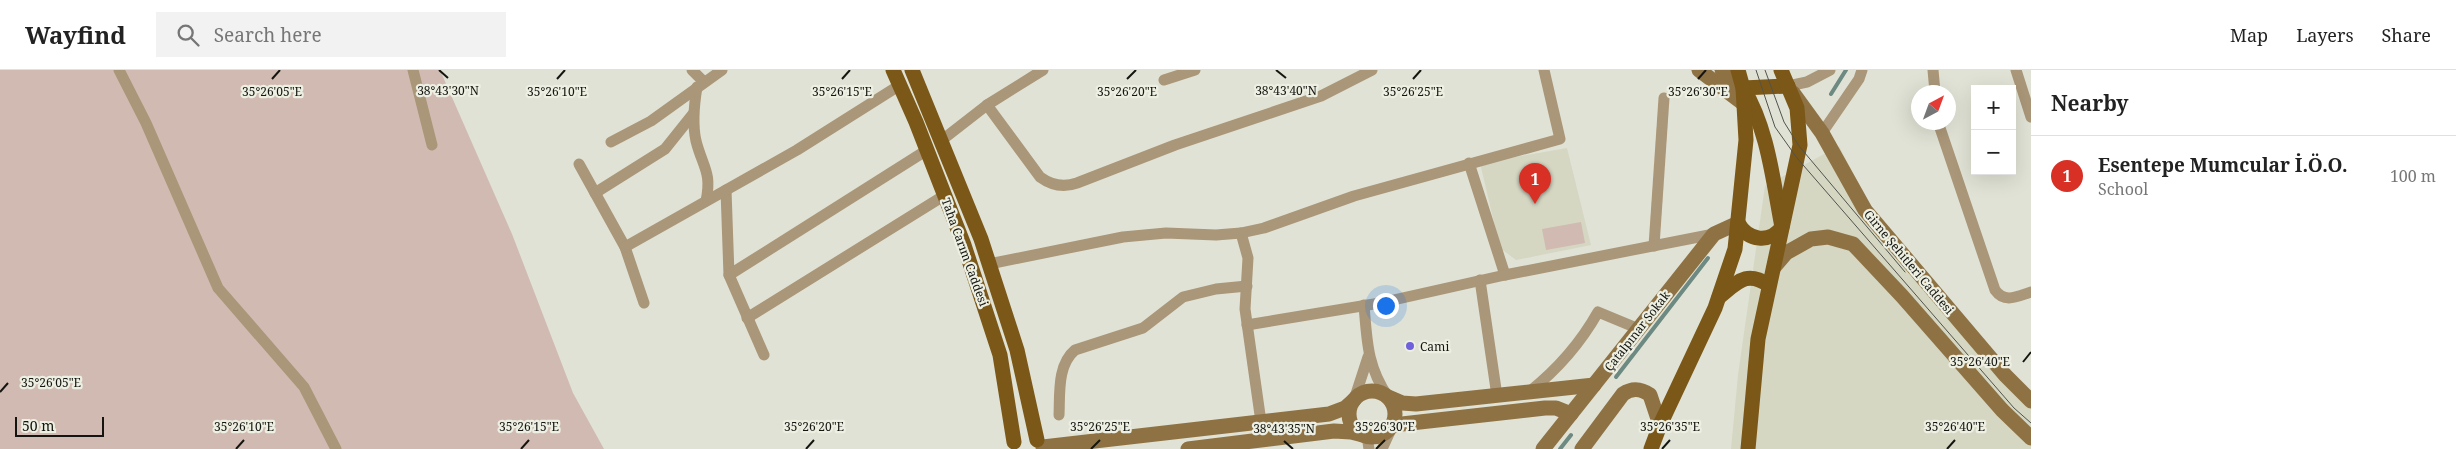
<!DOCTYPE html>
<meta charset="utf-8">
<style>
:root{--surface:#fff;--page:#f2f2f2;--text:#222;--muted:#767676;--line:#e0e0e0;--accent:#d93025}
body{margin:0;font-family:"Noto Serif",serif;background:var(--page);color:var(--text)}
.controls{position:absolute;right:15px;top:15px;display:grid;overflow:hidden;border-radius:0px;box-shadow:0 5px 20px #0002}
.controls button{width:45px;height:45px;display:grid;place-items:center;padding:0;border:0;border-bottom:1px solid var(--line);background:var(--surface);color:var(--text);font:25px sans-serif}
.compass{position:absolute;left:1911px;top:15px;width:45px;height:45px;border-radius:50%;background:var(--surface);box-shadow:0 5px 20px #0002;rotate:41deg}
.scale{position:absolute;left:15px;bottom:12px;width:89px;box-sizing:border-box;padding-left:5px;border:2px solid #141510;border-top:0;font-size:14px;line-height:18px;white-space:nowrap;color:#141510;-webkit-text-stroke:4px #edefe2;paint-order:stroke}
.you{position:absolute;left:1385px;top:235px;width:18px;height:18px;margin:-12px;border:4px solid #fff;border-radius:50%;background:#1a73e8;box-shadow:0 0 0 8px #1a73e833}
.badge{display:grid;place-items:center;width:32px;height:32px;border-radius:50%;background:var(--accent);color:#fff;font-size:16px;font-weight:700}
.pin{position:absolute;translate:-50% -41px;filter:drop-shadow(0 1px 2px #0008)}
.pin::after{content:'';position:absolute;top:26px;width:18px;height:15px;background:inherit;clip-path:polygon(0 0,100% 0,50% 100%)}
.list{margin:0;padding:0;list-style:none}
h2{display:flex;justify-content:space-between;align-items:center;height:65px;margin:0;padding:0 20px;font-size:21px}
h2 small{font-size:16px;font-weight:400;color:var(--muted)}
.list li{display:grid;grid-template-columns:32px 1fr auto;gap:15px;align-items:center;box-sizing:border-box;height:80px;padding:0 20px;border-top:1px solid var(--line)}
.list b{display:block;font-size:19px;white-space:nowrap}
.list p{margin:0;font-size:16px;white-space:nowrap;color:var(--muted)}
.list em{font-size:16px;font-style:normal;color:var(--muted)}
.icon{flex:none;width:28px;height:28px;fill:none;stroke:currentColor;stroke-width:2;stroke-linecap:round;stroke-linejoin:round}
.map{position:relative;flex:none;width:2031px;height:379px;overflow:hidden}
header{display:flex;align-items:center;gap:30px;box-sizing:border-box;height:70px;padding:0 25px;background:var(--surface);border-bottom:1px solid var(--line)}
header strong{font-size:24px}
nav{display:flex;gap:28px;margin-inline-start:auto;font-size:18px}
.search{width:350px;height:45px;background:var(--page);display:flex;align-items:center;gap:12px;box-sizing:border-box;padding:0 18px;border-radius:0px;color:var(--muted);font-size:19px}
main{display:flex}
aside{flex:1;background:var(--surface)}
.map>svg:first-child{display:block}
.built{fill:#d5d7c3}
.green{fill:#d1bab1}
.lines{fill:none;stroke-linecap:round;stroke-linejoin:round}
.stream{stroke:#6c8982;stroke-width:4}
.street{stroke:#aa9678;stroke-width:11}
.secondary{stroke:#8f7244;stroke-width:15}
.primary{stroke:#7b5817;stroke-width:15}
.tram{stroke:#52534c;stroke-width:1}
.ticks{fill:none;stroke:#141510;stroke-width:2}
.poi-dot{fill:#6f61db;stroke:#edefe2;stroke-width:2}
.labels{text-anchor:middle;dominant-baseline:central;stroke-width:4.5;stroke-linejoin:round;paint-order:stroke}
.street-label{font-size:12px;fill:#141510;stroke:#edefe2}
.poi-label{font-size:12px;fill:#141510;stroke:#edefe2;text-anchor:start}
.ticks-label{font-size:12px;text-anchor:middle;fill:#141510;stroke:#edefe2;stroke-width:4.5;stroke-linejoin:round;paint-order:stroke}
</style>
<header>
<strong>Wayfind</strong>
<div class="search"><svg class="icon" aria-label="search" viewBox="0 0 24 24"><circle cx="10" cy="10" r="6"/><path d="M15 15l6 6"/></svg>Search here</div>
<nav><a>Map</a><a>Layers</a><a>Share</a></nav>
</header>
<main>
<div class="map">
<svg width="2031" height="379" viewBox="0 0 2031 379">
<rect width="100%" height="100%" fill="#e0e2d5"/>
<g class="built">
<polygon points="1839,76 1868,132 1882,151 2031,325 2031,379 1731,379 1738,305 1765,116"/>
<polygon points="1567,78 1591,175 1516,190 1500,178 1480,93"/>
</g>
<g class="green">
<polygon points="0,0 440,0 512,164 573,323 604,379 0,379"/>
<polygon points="1581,152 1585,173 1546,180 1542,159"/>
</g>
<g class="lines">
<g class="stream">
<polyline points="1831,24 1846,0"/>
<polyline points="1616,307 1708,188"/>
<polyline points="1560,379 1571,365"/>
</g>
<g class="street">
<polyline points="119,0 146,53 218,218 304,317 336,379"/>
<polyline points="413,0 432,75"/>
<polyline points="692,0 704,12"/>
<polyline points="1933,0 1935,22"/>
<polyline points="2016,0 2031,47"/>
<polyline points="1164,10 1195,0"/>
<polyline points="1788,16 1807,12 1830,0"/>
<path d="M697 17C694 35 692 53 696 71 703 98 712 102 706 131"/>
<path d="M987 35 1040 107C1051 115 1063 118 1077 113L1175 75 1321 26 1372 0"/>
<path d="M1938 52 1995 220C2005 234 2018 226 2031 222"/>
<polyline points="1822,63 1859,9 1862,0"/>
<polyline points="942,70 987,35 1043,0"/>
<polyline points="611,72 651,51 722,0"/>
<polyline points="1469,93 1505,205"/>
<polyline points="579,94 625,177 644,233"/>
<polyline points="726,120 729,205 764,285"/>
<polyline points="595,123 665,79 693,44"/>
<polyline points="1241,163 1248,188 1245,239 1261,352"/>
<polyline points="1654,176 1664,28"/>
<polyline points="625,177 797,80 900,15"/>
<polyline points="989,194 1123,167 1166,163 1216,165 1241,163 1264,158 1354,126 1560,69 1544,0"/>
<polyline points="729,205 927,80"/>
<polyline points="1480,210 1497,326"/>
<path d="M1364 235C1367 271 1367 296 1388 327"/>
<polyline points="747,248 945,125"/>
<polyline points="1247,255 1380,233 1505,205 1714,164"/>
<path d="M1529 322C1558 299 1580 274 1598 242L1639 259"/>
<polyline points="1354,330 1368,287"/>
<path d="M1059 345C1060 324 1057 295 1075 280L1143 258 1183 227 1216 219 1247 216"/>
<polyline points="1367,366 1369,379"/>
<polyline points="1382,379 1393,355"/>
</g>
<g class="secondary">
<polyline points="1699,0 1744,34"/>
<polyline points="1722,0 1743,18"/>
<polyline points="1793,23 1822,63 1865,140 2005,305 2031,331"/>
<polyline points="1774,197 1786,183 1811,169 1828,167 1853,174 1902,226 2002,340 2031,368"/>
<circle cx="1372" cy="344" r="23"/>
<polyline points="1388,327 1402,333 1416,334 1594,315"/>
<polyline points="1393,355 1545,338 1556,338 1571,344"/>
<polyline points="1043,377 1329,344 1345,338 1354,330"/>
<polyline points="1188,379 1334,361 1351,362 1367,366"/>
<polyline points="1543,379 1714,164 1738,153"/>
<path d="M1582 379 1623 324C1632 318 1640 318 1650 325L1660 355"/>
</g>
<g class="primary">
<polyline points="893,0 916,52 964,175 1000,285 1014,372"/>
<polyline points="912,0 981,169 1017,280 1037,370"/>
<path d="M1738 153C1748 171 1770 174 1782 157 1773 111 1768 59 1743 18L1788 16"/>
<path d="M1719 227C1738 212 1746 200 1769 215"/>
<polyline points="1651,379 1660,355 1715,238 1735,179 1746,70 1743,18 1738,0"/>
<polyline points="1748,379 1758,269 1800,75 1797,38 1781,0"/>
</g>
<g class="tram">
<polyline points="1756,0 1775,57 1797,88 2014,338 2031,353"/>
<polyline points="1765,0 1784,52 1799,76 1905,202"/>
</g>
</g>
<path class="ticks" d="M439 0 448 8M1276 0 1286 8M272 9 280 0M557 9 565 0M842 9 850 0M1127 9 1136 0M1413 9 1421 0M1698 9 1706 0M2023 292 2031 282M0 322 8 313M1284 371 1293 379M236 379 244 370M521 379 529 370M806 379 814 370M1091 379 1100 370M1376 379 1385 370M1662 379 1670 370M1947 379 1955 370"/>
<circle class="poi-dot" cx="1410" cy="276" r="5"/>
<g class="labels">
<g class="street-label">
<text transform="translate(965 182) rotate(70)">Taha Carım Caddesi</text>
<text transform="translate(1909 192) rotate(50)">Girne Şehitleri Caddesi</text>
<text transform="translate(1637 261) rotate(-52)">Çatalpınar Sokak</text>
</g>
<g class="poi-label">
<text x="1420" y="276">Cami</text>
</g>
</g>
<g class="ticks-label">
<text x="448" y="25">38°43'30"N</text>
<text x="1286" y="25">38°43'40"N</text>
<text x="272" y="26">35°26'05"E</text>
<text x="557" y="26">35°26'10"E</text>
<text x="842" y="26">35°26'15"E</text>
<text x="1127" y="26">35°26'20"E</text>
<text x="1413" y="26">35°26'25"E</text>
<text x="1698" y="26">35°26'30"E</text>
<text x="1980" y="296">35°26'40"E</text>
<text x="51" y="317">35°26'05"E</text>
<text x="244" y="361">35°26'10"E</text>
<text x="529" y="361">35°26'15"E</text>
<text x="814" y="361">35°26'20"E</text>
<text x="1100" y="361">35°26'25"E</text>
<text x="1385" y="361">35°26'30"E</text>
<text x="1670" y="361">35°26'35"E</text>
<text x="1955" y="361">35°26'40"E</text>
<text x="1284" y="363">38°43'35"N</text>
</g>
</svg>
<div class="controls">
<button>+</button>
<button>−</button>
</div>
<svg class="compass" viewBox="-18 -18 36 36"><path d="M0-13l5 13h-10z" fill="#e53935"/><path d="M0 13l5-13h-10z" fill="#767676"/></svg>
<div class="scale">50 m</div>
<div class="you"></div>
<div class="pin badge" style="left:1535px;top:134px">1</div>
</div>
<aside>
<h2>Nearby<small></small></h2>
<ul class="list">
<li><span class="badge">1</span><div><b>Esentepe Mumcular İ.Ö.O.</b><p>School</p></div><em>100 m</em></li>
</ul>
</aside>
</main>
